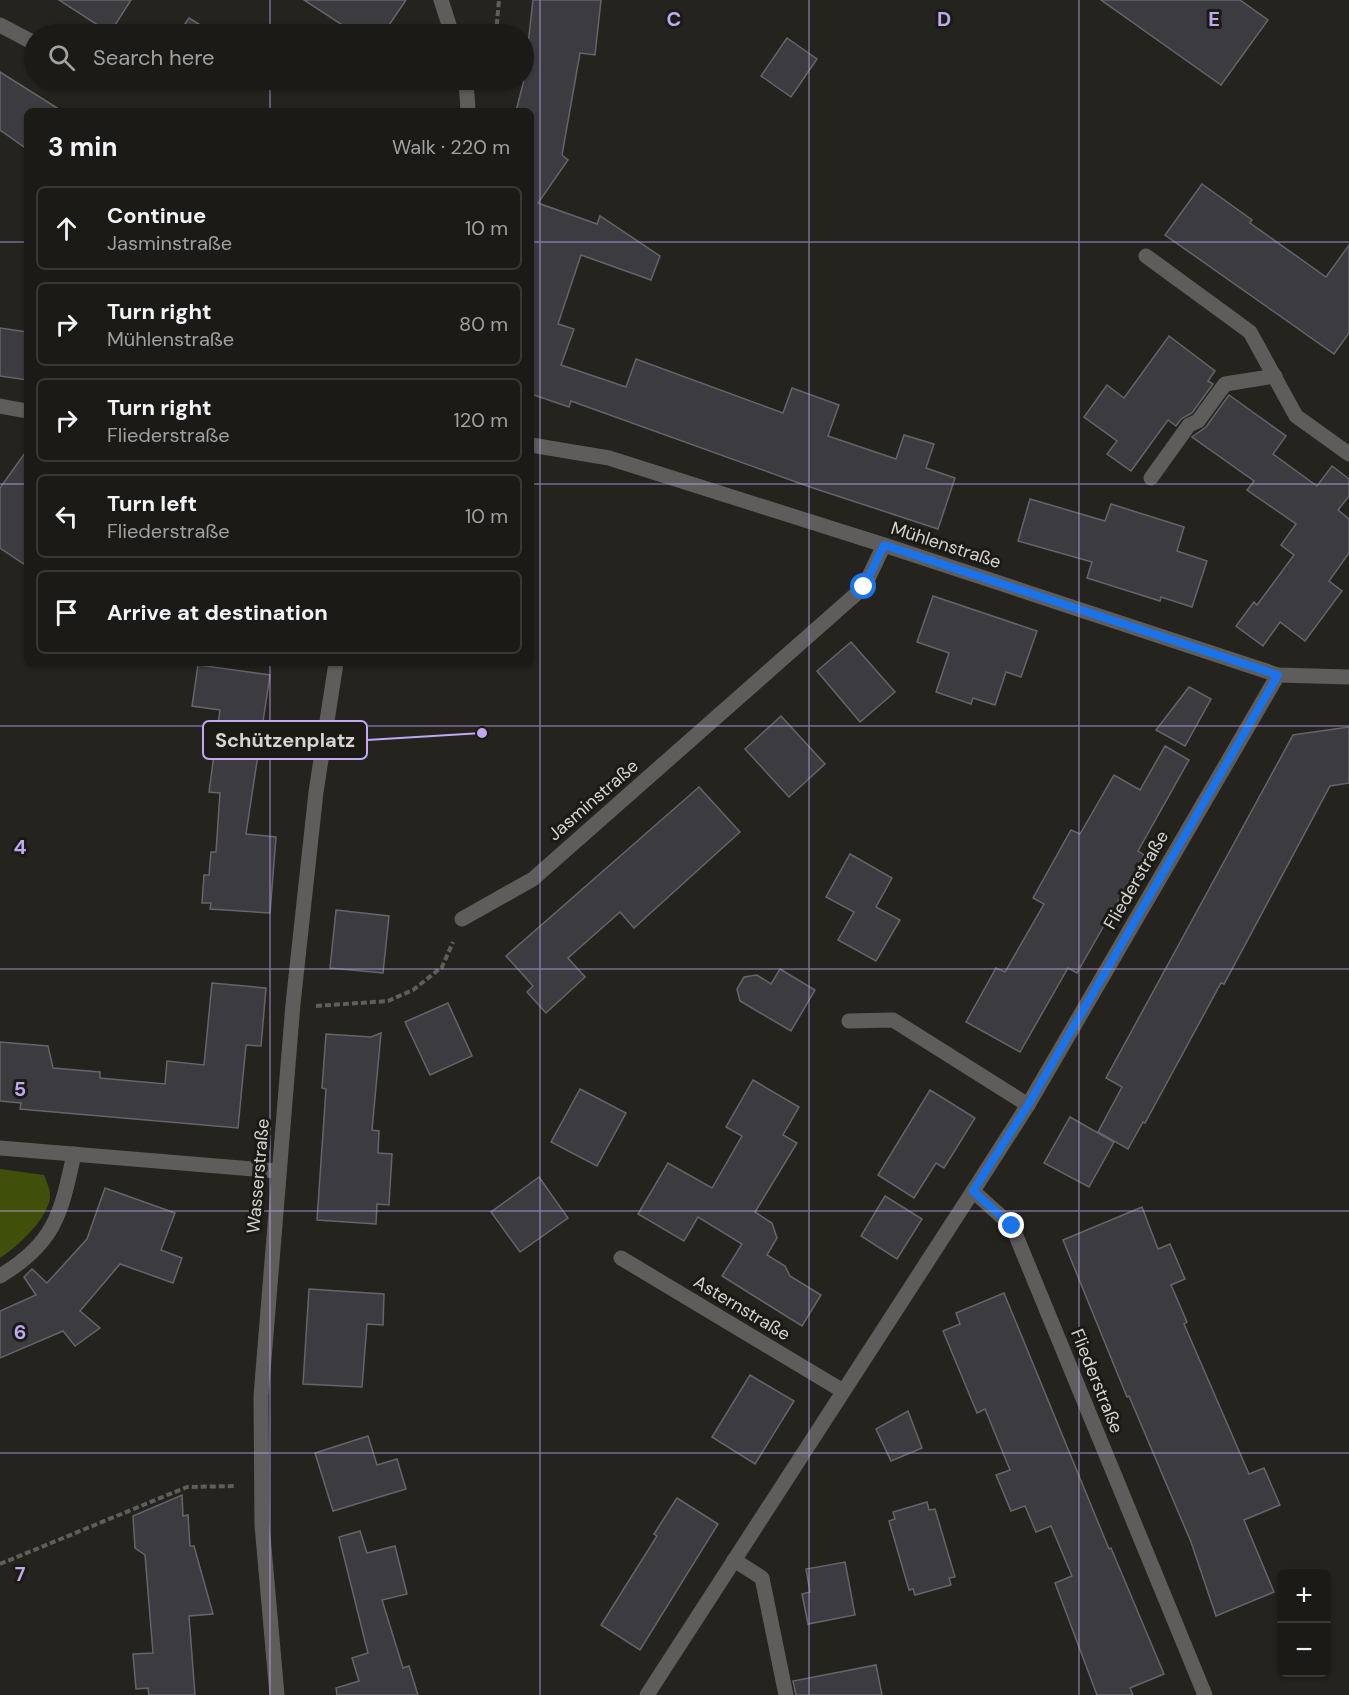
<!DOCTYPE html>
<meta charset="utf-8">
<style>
:root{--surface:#1b1a16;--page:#24231f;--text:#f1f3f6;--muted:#a0a1a1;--line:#393835}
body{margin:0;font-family:"DM Sans",sans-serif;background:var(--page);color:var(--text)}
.controls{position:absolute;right:18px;bottom:18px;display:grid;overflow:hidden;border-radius:9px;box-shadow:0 2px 4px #0004}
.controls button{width:54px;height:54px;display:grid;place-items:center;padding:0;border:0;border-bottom:2px solid var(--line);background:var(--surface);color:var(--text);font:30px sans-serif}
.stop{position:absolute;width:18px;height:18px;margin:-14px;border:4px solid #1a73e8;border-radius:50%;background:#fff}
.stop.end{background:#1a73e8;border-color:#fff;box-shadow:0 2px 6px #0008}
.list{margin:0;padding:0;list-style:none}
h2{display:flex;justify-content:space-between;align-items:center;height:78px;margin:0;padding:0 24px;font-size:26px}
h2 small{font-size:20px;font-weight:400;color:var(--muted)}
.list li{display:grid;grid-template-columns:39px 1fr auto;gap:18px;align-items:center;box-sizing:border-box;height:84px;margin:0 12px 12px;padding:0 12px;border:2px solid var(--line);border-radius:9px}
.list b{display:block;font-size:22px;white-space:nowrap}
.list p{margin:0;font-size:20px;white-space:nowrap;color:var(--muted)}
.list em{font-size:20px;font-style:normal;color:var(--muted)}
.icon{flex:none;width:33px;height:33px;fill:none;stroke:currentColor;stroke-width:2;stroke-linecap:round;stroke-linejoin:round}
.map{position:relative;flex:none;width:1349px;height:1695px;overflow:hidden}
.search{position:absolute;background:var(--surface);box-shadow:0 2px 4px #0004;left:24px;top:24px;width:510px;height:66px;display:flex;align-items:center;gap:15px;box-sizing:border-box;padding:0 21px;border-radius:33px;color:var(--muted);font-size:22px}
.panel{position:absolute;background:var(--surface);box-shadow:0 2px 4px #0004;left:24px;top:108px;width:510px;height:558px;border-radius:9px}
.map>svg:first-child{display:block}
.green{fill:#40500a}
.building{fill:#3c3b40;stroke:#66646a;stroke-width:1.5}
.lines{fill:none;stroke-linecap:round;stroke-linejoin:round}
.path{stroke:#5f5e5a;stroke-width:4;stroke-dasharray:6 3;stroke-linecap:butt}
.minor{stroke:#5f5d5b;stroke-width:15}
.route{stroke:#1a73e8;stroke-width:8}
.grid{fill:none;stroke:#c0a8f3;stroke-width:1.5;stroke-opacity:0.55}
.labels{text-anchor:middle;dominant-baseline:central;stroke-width:6;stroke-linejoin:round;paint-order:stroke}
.street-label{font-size:18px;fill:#d6d5d2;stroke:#1b1a15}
.grid-label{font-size:20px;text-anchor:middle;font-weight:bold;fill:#c0a8f3;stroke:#1b1a15;stroke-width:6;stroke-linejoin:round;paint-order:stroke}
.leader{fill:none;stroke:#c0a8f3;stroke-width:2}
.callout-dot{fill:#c0a8f3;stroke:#1b1a15;stroke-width:2}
.callout{fill:#1b1a15;stroke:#c0a8f3;stroke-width:2}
.callout-label{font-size:20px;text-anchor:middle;font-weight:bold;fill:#d6d5d2}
</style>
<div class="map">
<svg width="1349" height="1695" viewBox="0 0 1349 1695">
<rect width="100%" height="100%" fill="#24231e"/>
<path class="green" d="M0 1169 44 1175C46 1180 49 1187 50 1193 52 1216 17 1247 0 1258Z"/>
<g class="building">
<polygon points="59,0 131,0 110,33"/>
<polygon points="304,0 406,0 383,34 356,34"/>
<polygon points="533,0 601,0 595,55 580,53 562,155 568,160 538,203 597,224 600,216 660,256 651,280 581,255 558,324 574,329 561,365 626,387 636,359 783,413 792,388 839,405 828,436 896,459 904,435 934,444 926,468 955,478 938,529 810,487 571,401 569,407 531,394 531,111 516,111 524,80"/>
<polygon points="1101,0 1240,0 1268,20 1221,85"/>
<polygon points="189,18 215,34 178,34"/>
<polygon points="787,38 817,59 791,97 761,76"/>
<polygon points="0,72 62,111 27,111 27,149 0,130"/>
<polygon points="1202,184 1252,220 1250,223 1326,277 1349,245 1349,333 1334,354 1165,235"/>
<polygon points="0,328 27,332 27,380 0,376"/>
<polygon points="1169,336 1215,371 1208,381 1213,384 1192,413 1181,419 1176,426 1168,420 1131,471 1107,454 1117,441 1084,417 1107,385 1124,398"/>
<polygon points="1229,395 1286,436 1273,454 1317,486 1332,466 1349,479 1349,496 1338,510 1349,519 1349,553 1329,581 1342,591 1305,641 1280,622 1263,646 1236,626 1254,602 1257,605 1294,555 1281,545 1296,524 1247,490 1254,481 1192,437 1206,427"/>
<polygon points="27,450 27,566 0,548 0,488"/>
<polygon points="1030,499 1105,521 1111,504 1184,527 1177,551 1207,561 1192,607 1161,597 1160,601 1087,578 1092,562 1018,541"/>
<polygon points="933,596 1037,631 1021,677 1006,672 995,705 973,698 971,704 936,692 949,653 917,642"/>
<polygon points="851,642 895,692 860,722 817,671"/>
<polygon points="198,665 270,675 246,834 276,837 270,913 210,909 211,903 202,903 204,875 209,875 211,852 216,852 220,793 209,792 220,710 192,706"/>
<polygon points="1189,687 1211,699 1185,746 1156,730"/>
<polygon points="781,716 825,764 789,797 745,749"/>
<polygon points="1349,727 1349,783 1330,786 1224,984 1221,983 1145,1123 1143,1122 1128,1149 1098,1132 1122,1087 1106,1078 1293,735"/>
<polygon points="1165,746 1189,760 1138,851 1144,855 1077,973 1068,968 1020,1052 966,1022 996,968 1005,972 1044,904 1033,898 1071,830 1080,834 1114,775 1140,790"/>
<polygon points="699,787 740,832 634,928 620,912 568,958 585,977 546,1013 527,992 533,986 506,956"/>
<polygon points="850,854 892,878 876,907 900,920 876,961 838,940 854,912 826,897"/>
<polygon points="336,910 389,916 383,973 330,968"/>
<polygon points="780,969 815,990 791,1031 740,1001 737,989 744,977 757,975 771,984"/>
<polygon points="212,983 266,988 261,1046 246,1045 238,1128 20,1109 21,1103 0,1101 0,1042 48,1046 53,1068 100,1072 100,1078 165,1084 167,1061 204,1065"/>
<polygon points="448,1003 472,1056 430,1075 405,1022"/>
<polygon points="381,1033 372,1130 379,1131 378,1153 392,1154 389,1205 377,1204 376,1224 317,1220 326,1089 322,1088 326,1034 371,1037"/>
<polygon points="753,1080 799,1107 783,1135 797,1143 755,1212 772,1223 777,1238 767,1255 785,1266 790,1276 821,1295 802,1326 722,1276 742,1244 698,1217 684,1241 638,1214 668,1163 712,1188 742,1136 726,1127"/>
<polygon points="580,1089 626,1113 597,1166 551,1142"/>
<polygon points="930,1090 975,1118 944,1168 936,1163 914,1198 878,1175"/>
<polygon points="1070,1117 1114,1142 1089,1187 1044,1163"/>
<polygon points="539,1177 568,1218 520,1252 491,1212"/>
<polygon points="105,1188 175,1213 161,1250 182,1258 173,1283 120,1264 80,1311 100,1328 75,1346 63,1331 0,1358 0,1311 36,1295 24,1277 32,1269 47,1283 87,1239"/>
<polygon points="885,1196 922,1219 897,1259 861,1236"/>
<polygon points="1142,1207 1158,1249 1170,1244 1185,1279 1171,1285 1187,1322 1184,1324 1249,1474 1264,1468 1280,1505 1244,1520 1274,1592 1216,1616 1191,1542 1129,1396 1127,1397 1063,1240"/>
<polygon points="309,1289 384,1294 383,1325 367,1324 362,1387 303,1384"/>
<polygon points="1004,1293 1109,1549 1111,1548 1164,1674 1130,1688 1133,1695 1097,1695 1055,1583 1072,1576 1051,1526 1036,1532 1025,1506 1011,1511 996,1475 1010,1470 985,1409 977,1413 943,1331 960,1324 956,1313"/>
<polygon points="750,1375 794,1401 755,1464 712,1437"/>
<polygon points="908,1411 922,1448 891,1461 876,1429"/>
<polygon points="368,1436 377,1465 397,1459 406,1489 333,1511 315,1453"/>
<polygon points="182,1495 183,1516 188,1515 190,1546 194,1546 213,1614 189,1616 195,1695 149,1695 148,1688 136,1689 133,1654 153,1653 145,1555 135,1548 133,1516"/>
<polygon points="677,1498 718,1524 640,1650 601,1625 657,1536 654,1534"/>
<polygon points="927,1502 929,1510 935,1509 955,1577 949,1578 951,1585 915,1595 913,1589 909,1590 889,1521 895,1519 893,1512"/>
<polygon points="360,1531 367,1553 395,1546 407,1594 382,1600 403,1668 409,1666 418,1695 337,1695 336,1688 359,1681 352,1658 368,1653 339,1537"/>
<polygon points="845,1562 855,1615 808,1624 802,1594 810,1592 806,1569"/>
<polygon points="876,1665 882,1695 796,1695 793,1681"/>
</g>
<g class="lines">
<g class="path">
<polyline points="496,34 499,0"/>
<polyline points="316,1006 388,1001 413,990 442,967 453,942"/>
<polyline points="0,1564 187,1487 236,1486"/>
</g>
<g class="minor">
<polyline points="441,0 452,34"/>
<polyline points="0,25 34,43"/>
<polyline points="466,80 468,111"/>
<polyline points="1146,256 1250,332 1296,416 1349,454"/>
<polyline points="0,406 27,411"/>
<polyline points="531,445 609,458 884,545 1278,675 1349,677"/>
<polyline points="1151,478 1189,425 1198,421 1225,384 1275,376"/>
<polyline points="462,919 533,879 864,587 884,545"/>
<polyline points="849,1021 893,1020 1028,1105"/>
<polyline points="0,1148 277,1171"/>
<polyline points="621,1258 843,1391"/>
<path d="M0 1276C55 1243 61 1214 74 1154"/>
<polyline points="734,1560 762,1578 786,1695"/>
<polyline points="277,1695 262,1525 261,1396 293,1004 316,792 336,663"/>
<polyline points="647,1695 973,1191"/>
<polyline points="1205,1695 1012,1226 973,1191 1028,1105 1278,675"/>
</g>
</g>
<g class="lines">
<polyline class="route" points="864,587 884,545 1278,675 1028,1105 973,1191 1012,1226"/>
</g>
<path class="grid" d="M270 0V34M540 0V1695M809 0V1695M1079 0V1695M270 80V111M0 242H27M531 242H1349M0 484H27M531 484H1349M270 663V1695M0 726H1349M0 969H1349M0 1211H1349M0 1453H1349"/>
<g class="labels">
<g class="street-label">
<text transform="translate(946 545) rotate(18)">Mühlenstraße</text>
<text transform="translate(593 800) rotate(-41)">Jasminstraße</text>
<text transform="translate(1136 880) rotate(-60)">Fliederstraße</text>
<text transform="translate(258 1176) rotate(-85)">Wasserstraße</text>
<text transform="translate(742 1308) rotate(31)">Asternstraße</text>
<text transform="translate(1097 1381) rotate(68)">Fliederstraße</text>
</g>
</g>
<g class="grid-label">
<text x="674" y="26">C</text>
<text x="944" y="26">D</text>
<text x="1214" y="26">E</text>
<text x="20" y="854">4</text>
<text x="20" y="1096">5</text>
<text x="20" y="1339">6</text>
<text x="20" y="1581">7</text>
</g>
<path class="leader" d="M482 733L367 740"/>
<circle class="callout-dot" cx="482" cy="733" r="6"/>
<rect class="callout" x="203" y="721" width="164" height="38" rx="6"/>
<g class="callout-label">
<text x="285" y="747">Schützenplatz</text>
</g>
</svg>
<div class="controls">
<button>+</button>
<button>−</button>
</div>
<div class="stop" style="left:864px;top:587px"></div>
<div class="stop end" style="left:1012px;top:1226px"></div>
<div class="search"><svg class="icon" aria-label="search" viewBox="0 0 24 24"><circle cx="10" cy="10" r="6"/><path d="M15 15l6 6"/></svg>Search here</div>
<section class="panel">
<h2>3 min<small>Walk · 220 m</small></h2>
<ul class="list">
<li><svg class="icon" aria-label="ahead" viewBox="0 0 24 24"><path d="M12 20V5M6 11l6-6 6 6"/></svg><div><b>Continue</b><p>Jasminstraße</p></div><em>10 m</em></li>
<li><svg class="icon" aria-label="right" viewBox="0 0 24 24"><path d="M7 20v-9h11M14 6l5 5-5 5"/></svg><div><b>Turn right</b><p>Mühlenstraße</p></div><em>80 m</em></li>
<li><svg class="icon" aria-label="right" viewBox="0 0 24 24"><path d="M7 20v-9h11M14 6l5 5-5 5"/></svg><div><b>Turn right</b><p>Fliederstraße</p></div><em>120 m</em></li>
<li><svg class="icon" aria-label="left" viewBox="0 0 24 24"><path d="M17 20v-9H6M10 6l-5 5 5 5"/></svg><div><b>Turn left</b><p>Fliederstraße</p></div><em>10 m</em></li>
<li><svg class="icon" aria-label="arrive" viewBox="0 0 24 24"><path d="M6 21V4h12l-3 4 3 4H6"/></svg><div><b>Arrive at destination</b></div></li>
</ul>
</section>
</div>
